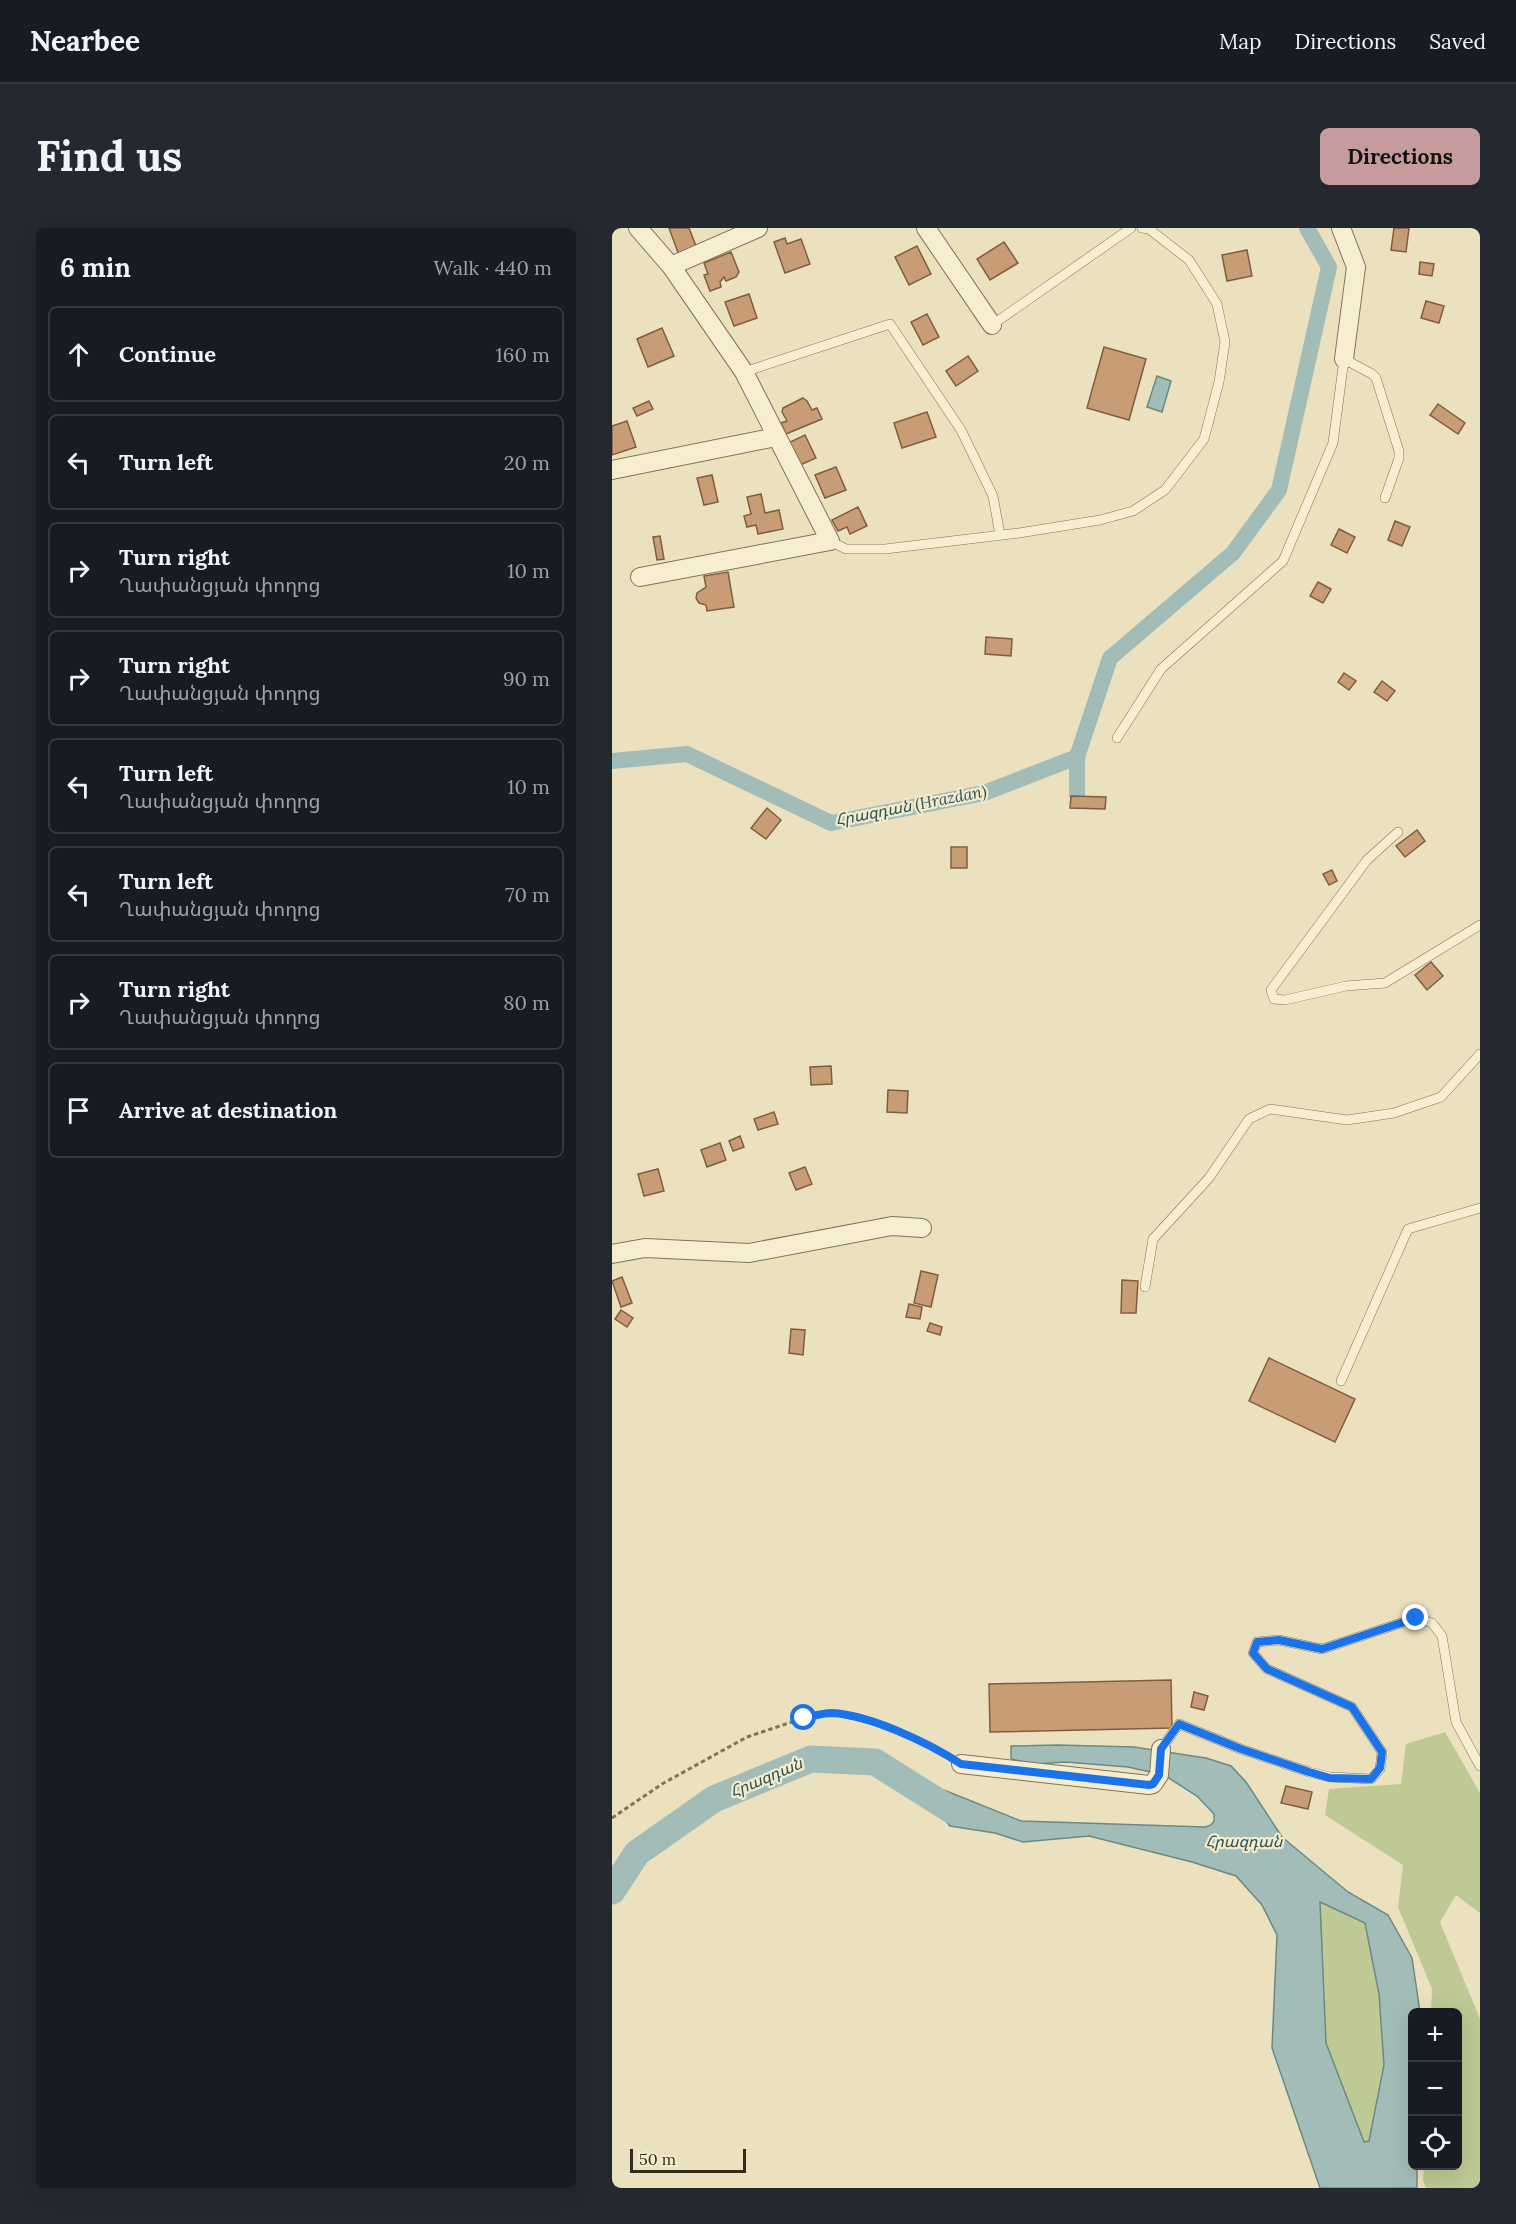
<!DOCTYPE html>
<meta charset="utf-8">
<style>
:root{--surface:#171b24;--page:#242831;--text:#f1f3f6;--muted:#9ea1a6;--line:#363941;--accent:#c59b9b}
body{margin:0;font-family:Lora,"Noto Sans Armenian",serif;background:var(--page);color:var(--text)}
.controls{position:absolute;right:18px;bottom:18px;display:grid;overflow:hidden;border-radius:9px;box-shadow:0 6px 24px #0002}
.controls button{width:54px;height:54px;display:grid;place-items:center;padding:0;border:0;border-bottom:2px solid var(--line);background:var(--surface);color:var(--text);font:30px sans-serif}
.scale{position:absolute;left:18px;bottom:15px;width:116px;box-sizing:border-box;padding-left:6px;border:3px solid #33291c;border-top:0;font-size:16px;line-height:21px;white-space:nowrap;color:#33291c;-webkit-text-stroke:4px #f3ebce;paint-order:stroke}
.stop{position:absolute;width:18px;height:18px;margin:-14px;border:4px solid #1a73e8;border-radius:50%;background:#fff}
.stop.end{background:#1a73e8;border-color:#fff;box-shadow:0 2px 6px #0008}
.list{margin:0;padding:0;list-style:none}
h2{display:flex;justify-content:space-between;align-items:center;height:78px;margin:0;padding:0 24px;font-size:26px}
h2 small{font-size:20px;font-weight:400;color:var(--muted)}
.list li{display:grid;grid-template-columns:39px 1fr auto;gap:18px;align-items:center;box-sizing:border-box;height:96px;margin:0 12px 12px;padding:0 12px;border:2px solid var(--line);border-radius:9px}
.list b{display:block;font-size:22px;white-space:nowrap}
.list p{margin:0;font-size:20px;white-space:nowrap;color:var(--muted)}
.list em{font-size:20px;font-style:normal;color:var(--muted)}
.icon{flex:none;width:33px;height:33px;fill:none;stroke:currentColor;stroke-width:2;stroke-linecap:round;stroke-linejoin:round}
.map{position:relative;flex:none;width:868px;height:1960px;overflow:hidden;border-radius:9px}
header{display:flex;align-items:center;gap:36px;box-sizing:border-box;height:84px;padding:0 30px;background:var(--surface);border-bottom:2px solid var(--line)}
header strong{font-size:28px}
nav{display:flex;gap:33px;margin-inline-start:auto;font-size:21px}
.intro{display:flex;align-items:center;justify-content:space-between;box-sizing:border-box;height:144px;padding:0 36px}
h1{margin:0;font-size:42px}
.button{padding:15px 27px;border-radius:9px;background:var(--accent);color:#111;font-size:21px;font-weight:700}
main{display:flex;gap:36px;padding:0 36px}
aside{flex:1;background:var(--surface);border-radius:9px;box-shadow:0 6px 24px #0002}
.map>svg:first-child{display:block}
.green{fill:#bfc994}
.water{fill:#a2bdb7;stroke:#6a8a84;stroke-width:1.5;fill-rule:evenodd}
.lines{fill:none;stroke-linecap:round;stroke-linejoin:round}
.canal{stroke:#a2bdb7;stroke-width:16}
.river{stroke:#a2bdb7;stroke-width:27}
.building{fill:#c89d76;stroke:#815d3f;stroke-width:1.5}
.service-casing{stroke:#837258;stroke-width:10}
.minor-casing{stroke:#837258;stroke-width:20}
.path{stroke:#837258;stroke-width:3;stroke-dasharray:4.5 3;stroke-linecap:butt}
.service{stroke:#f7eed2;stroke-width:9}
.minor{stroke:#f7eed2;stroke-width:18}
.route{stroke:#1a73e8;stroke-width:8}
.labels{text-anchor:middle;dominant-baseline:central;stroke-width:4.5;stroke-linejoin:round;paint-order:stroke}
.water-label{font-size:16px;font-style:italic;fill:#2c5352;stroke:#f3ebce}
</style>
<header>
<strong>Nearbee</strong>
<nav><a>Map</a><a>Directions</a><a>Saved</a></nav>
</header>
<div class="intro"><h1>Find us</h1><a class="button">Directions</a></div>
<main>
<aside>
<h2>6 min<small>Walk · 440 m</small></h2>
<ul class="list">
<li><svg class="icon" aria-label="ahead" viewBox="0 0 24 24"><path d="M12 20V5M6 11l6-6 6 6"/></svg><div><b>Continue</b></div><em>160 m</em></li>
<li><svg class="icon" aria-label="left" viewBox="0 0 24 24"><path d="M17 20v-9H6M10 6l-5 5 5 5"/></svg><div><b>Turn left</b></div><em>20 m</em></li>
<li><svg class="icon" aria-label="right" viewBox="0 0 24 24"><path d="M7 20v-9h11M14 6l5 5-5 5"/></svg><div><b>Turn right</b><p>Ղափանցյան փողոց</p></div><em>10 m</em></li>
<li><svg class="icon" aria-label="right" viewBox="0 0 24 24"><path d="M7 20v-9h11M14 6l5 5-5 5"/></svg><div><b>Turn right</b><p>Ղափանցյան փողոց</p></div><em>90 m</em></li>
<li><svg class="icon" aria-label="left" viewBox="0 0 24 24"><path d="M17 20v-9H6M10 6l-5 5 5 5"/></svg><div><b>Turn left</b><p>Ղափանցյան փողոց</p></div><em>10 m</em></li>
<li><svg class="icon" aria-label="left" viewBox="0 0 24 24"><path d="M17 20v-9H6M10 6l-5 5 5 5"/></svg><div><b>Turn left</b><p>Ղափանցյան փողոց</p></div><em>70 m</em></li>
<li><svg class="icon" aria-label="right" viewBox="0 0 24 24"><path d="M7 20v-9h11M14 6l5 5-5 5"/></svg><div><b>Turn right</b><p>Ղափանցյան փողոց</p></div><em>80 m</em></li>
<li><svg class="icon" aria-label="arrive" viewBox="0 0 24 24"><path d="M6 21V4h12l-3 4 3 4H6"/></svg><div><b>Arrive at destination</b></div></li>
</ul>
</aside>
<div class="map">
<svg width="868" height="1960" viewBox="0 0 868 1960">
<rect width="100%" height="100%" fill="#ebe1bf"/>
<g class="green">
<polygon points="833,1504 868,1565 868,1685 844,1667 828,1694 868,1791 868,1960 814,1960 811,1952 812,1938 846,1938 846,1784 819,1784 820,1761 786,1679 791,1637 713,1587 717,1561 789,1556 794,1516"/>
<polygon points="708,1674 753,1695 767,1766 772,1837 757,1913 752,1914 714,1815"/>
</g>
<g class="water">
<polygon points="545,148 559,153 550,184 535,179"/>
<path d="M445 1517 522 1519 594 1530 619 1538 634 1554 670 1609 736 1664 776 1687 800 1730 808 1784H800V1938H805V1960H708L660 1820 665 1707 650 1677 624 1648 580 1634 477 1608 411 1614 383 1605 338 1598 309 1564 332 1562 409 1593 593 1599 599 1597 602 1593V1586L585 1568 552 1547 516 1539 454 1534 422 1536 399 1531V1518ZM708 1674 753 1695 767 1766 772 1837 757 1913 752 1914 714 1815Z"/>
</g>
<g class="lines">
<g class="canal">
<polyline points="0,533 75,526 219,595 372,565 465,529"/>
<polyline points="465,567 465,529 498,430 621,325 667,262 717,39 695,0"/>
</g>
<polyline class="river" points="0,1663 25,1625 102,1571 199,1531 263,1534 341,1583"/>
</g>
<g class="building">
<polygon points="57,0 77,0 86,23 68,30"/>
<polygon points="782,0 797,0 794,24 779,22"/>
<polygon points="173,10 175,16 189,11 198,36 173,45 162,14"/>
<polygon points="392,14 406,35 378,52 365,31"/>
<polygon points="305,18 319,46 297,57 283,29"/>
<polygon points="635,22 640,48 615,53 610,27"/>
<polygon points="119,24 127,44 124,49 114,53 112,49 108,54 109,59 98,63 92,47 96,46 92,35"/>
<polygon points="808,34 822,36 820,48 807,46"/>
<polygon points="137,66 145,90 122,98 113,74"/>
<polygon points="814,73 832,78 827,95 809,90"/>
<polygon points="315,86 327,109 311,117 299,94"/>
<polygon points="50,100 62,128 36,139 25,111"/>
<polygon points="492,119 534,131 517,192 475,180"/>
<polygon points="356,128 366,143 344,158 334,143"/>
<polygon points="191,170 195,173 200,182 205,180 210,191 174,206 169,195 175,193 170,184 171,180"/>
<polygon points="37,173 41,181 25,188 21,180"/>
<polygon points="826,176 853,195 846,206 818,187"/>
<polygon points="315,184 324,209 290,220 282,195"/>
<polygon points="15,193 24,219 0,227 0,198"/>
<polygon points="193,207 204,230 184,239 174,216"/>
<polygon points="224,239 234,262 213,270 203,247"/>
<polygon points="100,247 106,274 92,277 85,250"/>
<polygon points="149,266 153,285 167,282 171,301 146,306 144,297 135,299 132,288 139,286 135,269"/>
<polygon points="246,279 255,298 238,306 235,299 226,303 220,292"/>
<polygon points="783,293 798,299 790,318 776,312"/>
<polygon points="727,301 743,309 735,325 719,317"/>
<polygon points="48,308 52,331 45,332 41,309"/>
<polygon points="116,344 122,379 95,383 94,377 87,375 84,370 85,365 94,359 92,348"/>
<polygon points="706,354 719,361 711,375 698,368"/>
<polygon points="374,409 400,411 399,428 373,426"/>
<polygon points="732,445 744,453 737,462 726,454"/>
<polygon points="770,453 783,463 775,473 762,464"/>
<polygon points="459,568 494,569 493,581 458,580"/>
<polygon points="155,580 169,592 154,611 139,600"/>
<polygon points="805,602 813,613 793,629 784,618"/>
<rect x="339" y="619" width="16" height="21"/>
<polygon points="720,642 725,653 717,657 711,646"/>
<polygon points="819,734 831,748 815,762 803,747"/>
<polygon points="219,838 220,856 199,857 198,839"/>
<polygon points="276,862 296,863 295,885 275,884"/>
<polygon points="162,884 166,896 146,902 142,891"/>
<polygon points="128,908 132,919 121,923 117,913"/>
<polygon points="108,915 114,932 95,939 89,922"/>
<polygon points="193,939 200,956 184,962 177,945"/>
<polygon points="46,941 52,963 32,968 26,946"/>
<polygon points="309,1043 326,1047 319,1079 302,1075"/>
<polygon points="10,1049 20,1075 9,1079 0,1053"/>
<polygon points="510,1052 526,1053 524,1085 509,1085"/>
<polygon points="297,1076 310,1079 308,1091 294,1089"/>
<polygon points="9,1082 21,1090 15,1099 3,1091"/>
<polygon points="318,1095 330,1099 328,1107 315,1103"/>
<polygon points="179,1101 193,1102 191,1127 177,1125"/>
<polygon points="657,1130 743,1171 723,1214 637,1173"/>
<polygon points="559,1452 560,1500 378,1504 377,1456"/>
<polygon points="582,1464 596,1468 592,1482 579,1479"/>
<polygon points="674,1558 700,1564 696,1581 669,1575"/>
</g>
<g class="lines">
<defs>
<g id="service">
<polyline points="380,97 519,0"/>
<polyline points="132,144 278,96 349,202 381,268 388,307"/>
<polyline points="218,313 234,321 273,321 407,305 488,292 521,283 553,262 592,211 607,154 613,114 605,76 577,32 537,1 530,0"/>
<polyline points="505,510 549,441 671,333 721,215 732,131 760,146 764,150 787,223 787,230 773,270"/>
<polyline points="786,604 755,632 659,762 662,771 673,772 734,758 773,755 868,697"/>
<polyline points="533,1059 541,1011 597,950 637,891 658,881 735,892 782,885 829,869 868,826"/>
<polyline points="729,1153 796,1001 868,980"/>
<polyline points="549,1521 567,1496 629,1521 697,1544 718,1549 759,1551 768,1541 770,1524 740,1479 655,1441 641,1425 645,1414 667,1412 710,1421 804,1390 820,1395 830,1408 844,1494 868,1538"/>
</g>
<g id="minor">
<polyline points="26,0 59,38 132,144 218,313 28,349"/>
<polyline points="314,0 380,97"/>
<polyline points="729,0 744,39 732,131"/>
<polyline points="59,38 146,0"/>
<polyline points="0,242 164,209"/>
<polyline points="0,1026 33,1020 137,1025 280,998 310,1000"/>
<polyline points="349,1536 537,1557 541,1556 547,1547 549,1521"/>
</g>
</defs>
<use href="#service" class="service-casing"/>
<use href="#minor" class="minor-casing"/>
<polyline class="path" points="0,1590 50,1556 135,1509 192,1490 218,1485 263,1496 326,1521 337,1528"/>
<use href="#service" class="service"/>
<use href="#minor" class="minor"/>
</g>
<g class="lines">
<path class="route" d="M192 1490C201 1488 211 1485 220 1485 258 1487 317 1515 349 1536L537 1557 541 1556 547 1547 549 1521 567 1496 629 1521 697 1544 718 1550 759 1551 768 1540 770 1524 740 1479 655 1441 641 1425 645 1414 667 1412 710 1421 804 1390"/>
</g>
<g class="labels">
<g class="water-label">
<text transform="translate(299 577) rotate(-11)">Հրազդան (Hrazdan)</text>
<text transform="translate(154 1549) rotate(-23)">Հրազդան</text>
<text x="632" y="1613">Հրազդան</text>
</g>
</g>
</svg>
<div class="controls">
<button>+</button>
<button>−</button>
<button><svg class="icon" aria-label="locate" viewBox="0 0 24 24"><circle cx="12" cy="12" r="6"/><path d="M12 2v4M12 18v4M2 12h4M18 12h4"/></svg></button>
</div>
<div class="scale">50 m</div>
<div class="stop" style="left:192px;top:1490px"></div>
<div class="stop end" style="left:804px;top:1390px"></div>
</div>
</main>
